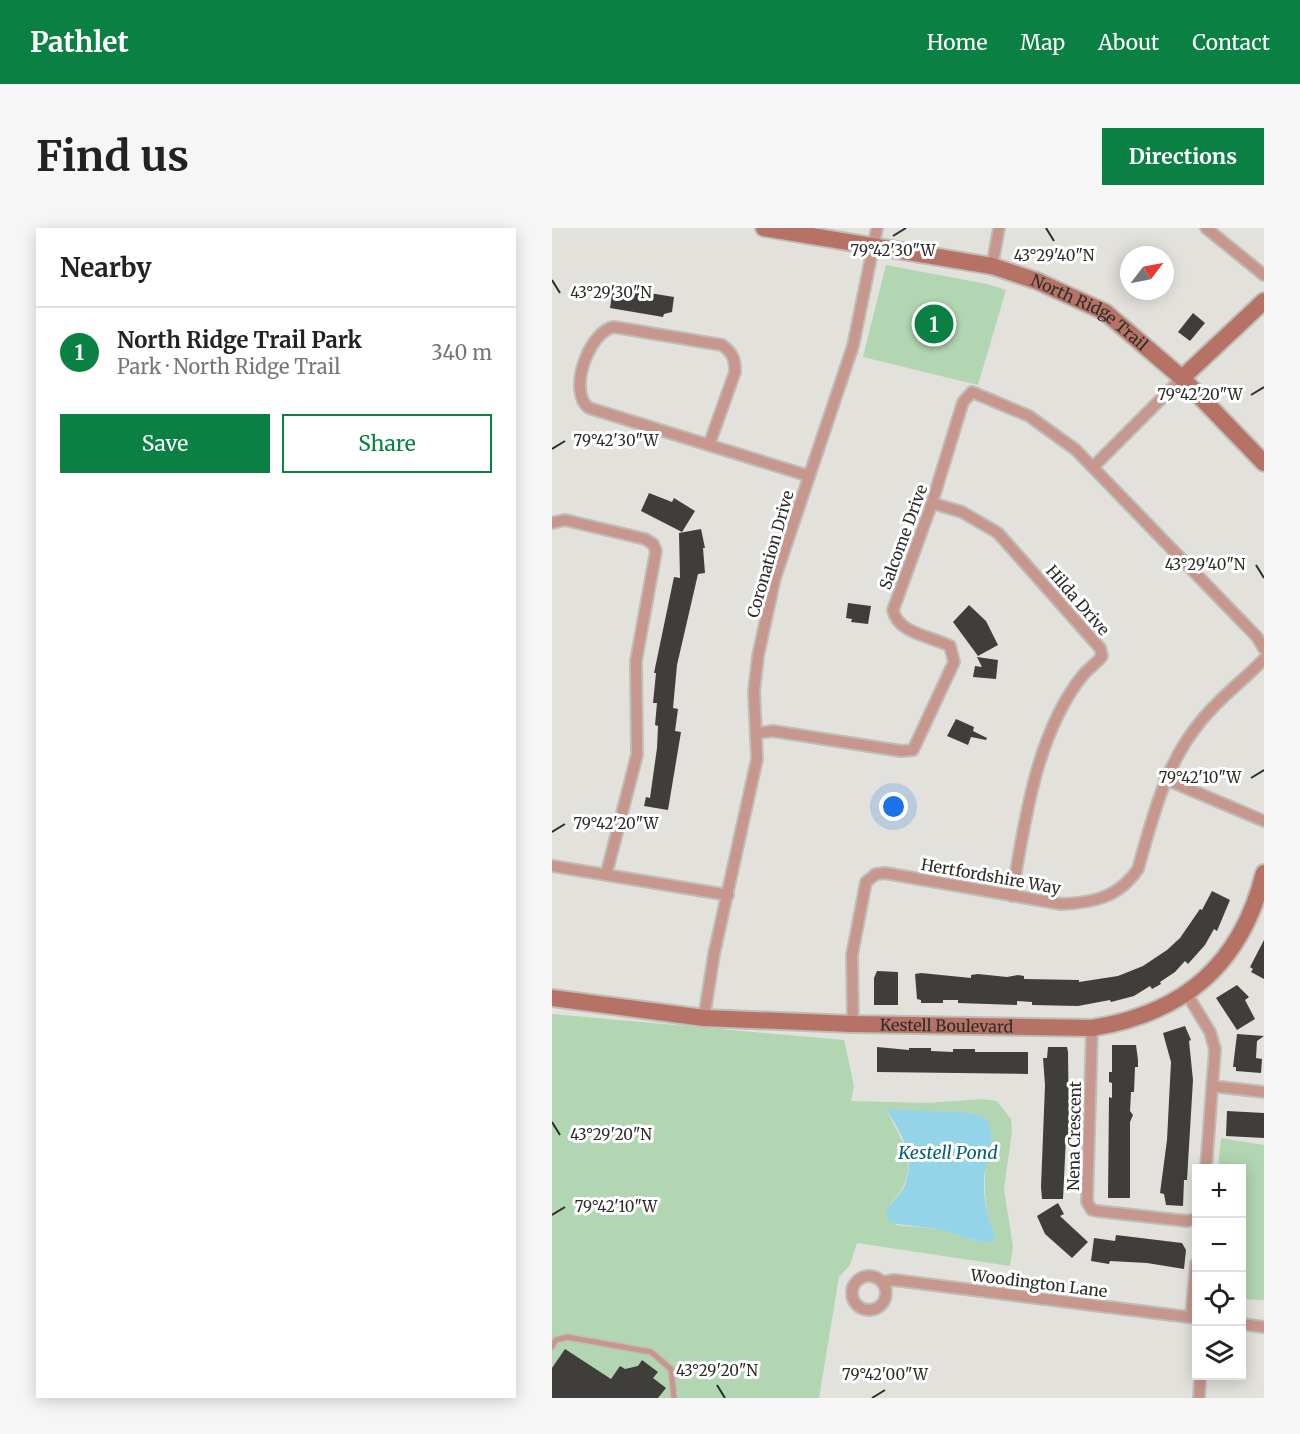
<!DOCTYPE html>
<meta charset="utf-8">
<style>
:root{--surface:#fff;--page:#f6f6f6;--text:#222;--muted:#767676;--line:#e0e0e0;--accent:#0b8043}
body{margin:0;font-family:Merriweather,serif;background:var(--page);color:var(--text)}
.controls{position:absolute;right:18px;bottom:18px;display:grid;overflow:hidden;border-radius:0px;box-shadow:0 3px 15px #0003}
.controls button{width:54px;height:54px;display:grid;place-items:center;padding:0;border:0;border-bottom:2px solid var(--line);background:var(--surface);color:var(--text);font:30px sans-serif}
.compass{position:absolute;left:568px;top:18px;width:54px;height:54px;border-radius:50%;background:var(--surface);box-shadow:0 3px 15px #0003;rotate:58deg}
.you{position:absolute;left:342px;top:579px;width:21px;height:21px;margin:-15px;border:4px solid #fff;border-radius:50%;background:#1a73e8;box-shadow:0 0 0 9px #1a73e833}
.badge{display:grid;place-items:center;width:39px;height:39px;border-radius:50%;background:var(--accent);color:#fff;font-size:20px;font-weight:700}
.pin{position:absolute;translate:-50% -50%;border:3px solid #fff;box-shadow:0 2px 6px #0006}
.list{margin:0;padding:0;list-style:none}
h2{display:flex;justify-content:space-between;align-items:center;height:78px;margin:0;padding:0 24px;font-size:26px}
h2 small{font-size:20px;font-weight:400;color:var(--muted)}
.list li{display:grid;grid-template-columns:39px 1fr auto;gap:18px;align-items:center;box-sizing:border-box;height:90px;padding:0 24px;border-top:2px solid var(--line)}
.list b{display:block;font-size:22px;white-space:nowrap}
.list p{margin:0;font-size:20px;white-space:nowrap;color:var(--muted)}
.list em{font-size:20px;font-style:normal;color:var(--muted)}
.actions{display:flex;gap:12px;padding:18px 24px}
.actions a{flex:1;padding:14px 0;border:2px solid var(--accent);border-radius:0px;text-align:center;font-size:21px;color:var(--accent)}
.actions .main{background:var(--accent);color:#fff}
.icon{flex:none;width:33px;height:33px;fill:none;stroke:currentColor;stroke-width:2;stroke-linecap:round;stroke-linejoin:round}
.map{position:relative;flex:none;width:712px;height:1170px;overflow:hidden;border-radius:0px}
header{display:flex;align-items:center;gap:36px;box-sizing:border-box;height:84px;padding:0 30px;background:var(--accent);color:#fff}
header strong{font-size:28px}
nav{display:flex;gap:33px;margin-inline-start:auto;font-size:21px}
.intro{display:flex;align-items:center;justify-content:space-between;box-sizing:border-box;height:144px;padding:0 36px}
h1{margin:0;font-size:42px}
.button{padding:15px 27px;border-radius:0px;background:var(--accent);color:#fff;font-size:21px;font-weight:700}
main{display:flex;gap:36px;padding:0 36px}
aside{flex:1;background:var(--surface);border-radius:0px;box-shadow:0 3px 15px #0003}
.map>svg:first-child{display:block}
.green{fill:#b2d6b1;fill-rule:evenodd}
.water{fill:#94d4e9}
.building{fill:#3f3e3a}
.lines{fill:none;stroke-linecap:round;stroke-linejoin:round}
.lane-casing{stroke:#bebdb8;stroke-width:8}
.street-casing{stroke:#bebdb8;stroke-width:14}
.secondary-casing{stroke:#bebdb8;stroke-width:20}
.lane{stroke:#c7978d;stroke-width:5}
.street{stroke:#c7978d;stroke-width:10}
.secondary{stroke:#b67264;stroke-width:16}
.ticks{fill:none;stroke:#2c2c2a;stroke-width:2}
.labels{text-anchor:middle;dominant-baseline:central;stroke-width:6;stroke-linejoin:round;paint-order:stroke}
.street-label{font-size:16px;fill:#2c2c2a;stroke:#fff}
.water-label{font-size:18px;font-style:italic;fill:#076075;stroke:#fff}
.ticks-label{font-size:15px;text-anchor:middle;fill:#2c2c2a;stroke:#fff;stroke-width:6;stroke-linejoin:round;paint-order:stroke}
</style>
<header>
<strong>Pathlet</strong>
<nav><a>Home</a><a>Map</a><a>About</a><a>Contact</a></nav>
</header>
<div class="intro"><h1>Find us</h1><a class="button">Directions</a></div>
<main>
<aside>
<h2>Nearby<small></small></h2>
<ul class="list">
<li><span class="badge">1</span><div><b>North Ridge Trail Park</b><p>Park · North Ridge Trail</p></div><em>340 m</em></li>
</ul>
<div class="actions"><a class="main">Save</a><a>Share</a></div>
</aside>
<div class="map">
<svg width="712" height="1170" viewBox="0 0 712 1170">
<rect width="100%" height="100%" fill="#e3e1dc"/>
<g class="green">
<polygon points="334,37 435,56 454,62 426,157 311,129"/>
<path d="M0 786 292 812 302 858 299 873 375 875 431 871 445 873 459 891 460 903 452 961 461 1019 458 1038 305 1015 298 1037 287 1049 267 1170H0ZM334 881 439 908C432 941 428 975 443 1006L432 1015 385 1001 344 997 337 978C372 939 353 920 334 881Z"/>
<polygon points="669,910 712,917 712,1072 690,1071 690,940 666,940"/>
</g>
<path class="water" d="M334 881 417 885C424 887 433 888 437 896 444 910 433 936 432 951 431 970 435 989 443 1006L440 1014 432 1015 385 1001 338 995 334 984C339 974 349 967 353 957 365 928 348 904 334 881Z"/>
<g class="building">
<polygon points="61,59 122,69 120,84 112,86 111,89 58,80"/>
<polygon points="641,85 653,95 638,113 626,104"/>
<polygon points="97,265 120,274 122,270 143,283 130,304 89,283"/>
<polygon points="149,301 153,320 151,320 153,345 146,346 125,437 121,480 126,481 123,503 129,504 116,582 92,578 94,569 98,570 105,520 106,498 103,497 105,475 101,475 104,445 102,445 122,349 128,350 127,305"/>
<polygon points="296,375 319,378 316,396 299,394 300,391 294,390"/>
<polygon points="417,377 434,393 446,417 426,428 401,394"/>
<polygon points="425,429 446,432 444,451 421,449 423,438 430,439"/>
<polygon points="404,491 422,499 421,503 435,510 434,512 419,509 416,517 395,508"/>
<polygon points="660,663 678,672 665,703 662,701 653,717 636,736 633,733 623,744 608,754 609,756 600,761 598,758 582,768 559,774 558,772 526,778 480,777 480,774 465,773 465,777 406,775 406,772 391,772 391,775 369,775 369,772 365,771 363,746 369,745 419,750 419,747 426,746 455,749 466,747 472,748 472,751 527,752 527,754 566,748 591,738 615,722 628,710 648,681 650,682"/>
<polygon points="712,712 712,751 699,744 701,741 698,739"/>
<polygon points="325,743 346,744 346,777 322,777 322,750"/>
<polygon points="685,757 697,769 693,772 703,791 685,802 664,770"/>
<polygon points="633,798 639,812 637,813 641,852 635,952 632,952 631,978 614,977 612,966 608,965 615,912 619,834 611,805"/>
<polygon points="685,806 712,808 705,813 704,830 710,831 709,845 684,843 684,839 681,839"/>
<polygon points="560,817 584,817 586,832 586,839 583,839 582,864 579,864 578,883 581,887 578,894 578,970 556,970 557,869 560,870 560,855 557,854 557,844 560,844"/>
<polygon points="325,819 357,822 357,820 379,820 379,823 401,824 401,821 423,821 423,824 476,824 476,846 325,844"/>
<polygon points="496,819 515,819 516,824 517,909 514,909 511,971 490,971 489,959 493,857 491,830 495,830"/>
<polygon points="675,883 712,885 712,910 674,908"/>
<polygon points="506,975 512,986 508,988 536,1014 520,1030 493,1006 485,988"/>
<polygon points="564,1007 630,1015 634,1022 632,1041 595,1035 558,1033 557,1036 539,1033 542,1010 563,1013"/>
<polygon points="13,1121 59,1151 68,1138 73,1141 86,1138 90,1132 106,1144 101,1150 114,1160 106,1170 0,1170 0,1140"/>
</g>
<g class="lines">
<defs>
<polyline id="lane" points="0,1118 4,1112 15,1109 99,1124 119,1141 122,1170"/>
<g id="street">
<polyline points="654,0 712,47"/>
<polyline points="440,38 447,0"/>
<path d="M157 217 183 144C183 131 181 125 170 117L62 99C37 103 15 164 37 180L257 248"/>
<polyline points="542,238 630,150"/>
<path d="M380 275 410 284 446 305 548 420 550 428C545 435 537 440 531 447 484 505 472 596 460 668"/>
<polyline points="0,295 13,292 93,311 101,316 104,323 84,433 85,527 54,647"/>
<path d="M206 505 221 503 349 523 361 522 402 434 398 418C379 408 346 406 341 382L380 275 411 174 420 164 477 188 524 222 705 409 712 421"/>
<polyline points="613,551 712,593"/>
<polyline points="0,638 176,667"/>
<polyline points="635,766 658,804 663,821 654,940"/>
<polyline points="152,790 162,726 205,531 202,463 206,428 223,350 301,118 325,0"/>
<path d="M301 796 300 727 314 654 324 646 333 645 509 676C542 675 567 669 586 641 601 588 613 536 649 493 667 470 692 452 712 431"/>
<polyline points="540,800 535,974 540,982 545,983 635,993 644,991"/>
<polyline points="660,858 712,864"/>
<circle cx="317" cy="1065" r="17"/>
<polyline points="331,1054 342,1052 644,1090"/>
<polyline points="639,1089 644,1036"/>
<polyline points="690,1096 712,1099"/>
<polyline points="647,1170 648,1153"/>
</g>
<g id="secondary">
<path id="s1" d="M212 0 440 38 485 53 553 84 630 150 712 235"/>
<polyline points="630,150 712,73"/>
<path id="s2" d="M0 770 152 790 301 796 540 800C632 785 689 737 712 645"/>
</g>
</defs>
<use href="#lane" class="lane-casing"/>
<use href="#street" class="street-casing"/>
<use href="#secondary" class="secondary-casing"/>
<use href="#lane" class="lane"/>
<use href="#street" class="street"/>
<use href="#secondary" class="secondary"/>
</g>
<path class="ticks" d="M494 0 502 13M341 8 354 0M0 52 8 65M699 167 712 159M0 221 13 213M704 337 712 350M699 550 712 542M0 604 13 596M0 894 8 907M0 987 13 979M165 1157 173 1170M320 1170 333 1162"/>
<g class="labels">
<g class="street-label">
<text stroke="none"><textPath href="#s1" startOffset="340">North Ridge Trail</textPath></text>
<text transform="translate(351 309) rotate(-70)">Salcome Drive</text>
<text transform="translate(218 326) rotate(-74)">Coronation Drive</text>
<text transform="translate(526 372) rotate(49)">Hilda Drive</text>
<text transform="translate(439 648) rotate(10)">Hertfordshire Way</text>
<text stroke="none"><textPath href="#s2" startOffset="396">Kestell Boulevard</textPath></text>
<text transform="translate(522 908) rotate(-89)">Nena Crescent</text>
<text transform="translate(487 1055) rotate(7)">Woodington Lane</text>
</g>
<g class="water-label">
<text x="396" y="924">Kestell Pond</text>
</g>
</g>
<g class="ticks-label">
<text x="341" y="28">79°42'30"W</text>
<text x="502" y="33">43°29'40"N</text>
<text x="59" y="70">43°29'30"N</text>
<text x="648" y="172">79°42'20"W</text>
<text x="64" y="218">79°42'30"W</text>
<text x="653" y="342">43°29'40"N</text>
<text x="648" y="555">79°42'10"W</text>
<text x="64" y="601">79°42'20"W</text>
<text x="59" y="912">43°29'20"N</text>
<text x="64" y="984">79°42'10"W</text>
<text x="165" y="1148">43°29'20"N</text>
<text x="333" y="1152">79°42'00"W</text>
</g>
</svg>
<div class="controls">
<button>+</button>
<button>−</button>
<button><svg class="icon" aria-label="locate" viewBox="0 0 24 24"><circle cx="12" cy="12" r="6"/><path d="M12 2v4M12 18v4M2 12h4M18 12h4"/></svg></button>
<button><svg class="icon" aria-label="layers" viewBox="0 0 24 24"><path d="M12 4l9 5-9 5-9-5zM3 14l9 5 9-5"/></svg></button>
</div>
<svg class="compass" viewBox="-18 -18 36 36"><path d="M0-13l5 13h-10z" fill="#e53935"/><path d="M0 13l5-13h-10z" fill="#767676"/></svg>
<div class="you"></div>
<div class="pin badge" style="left:382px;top:96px">1</div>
</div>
</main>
